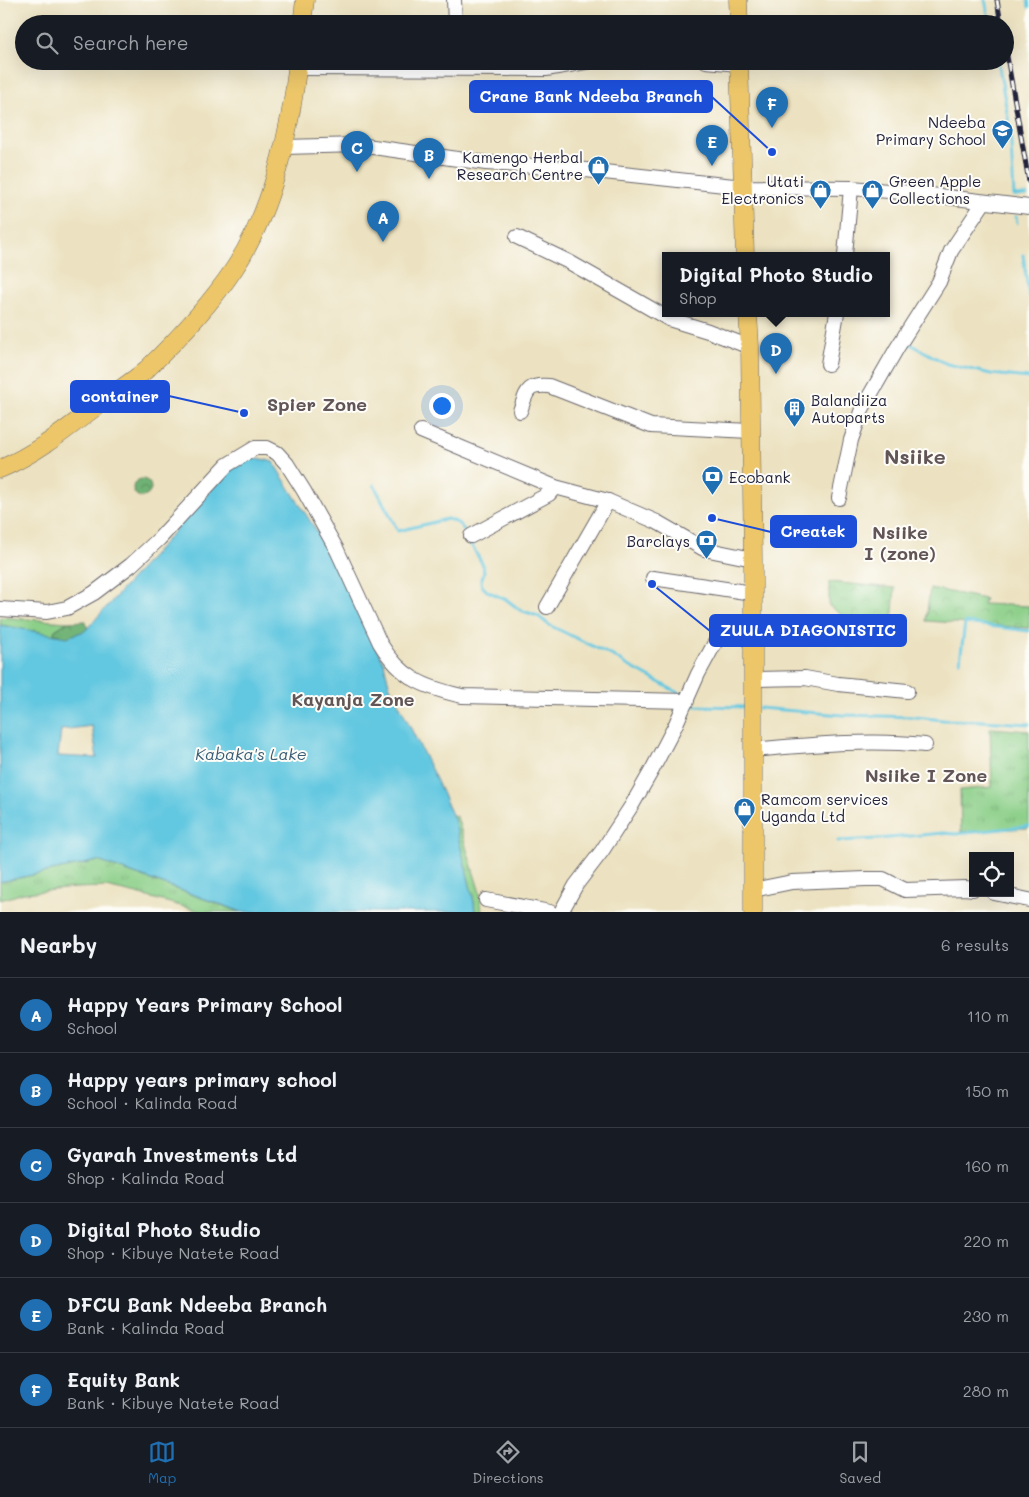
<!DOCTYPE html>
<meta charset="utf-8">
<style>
:root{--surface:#171b24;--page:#242831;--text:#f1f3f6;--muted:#9ea1a6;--line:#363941;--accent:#1f6fb2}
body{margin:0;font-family:Mali,sans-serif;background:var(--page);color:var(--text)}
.controls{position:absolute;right:15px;bottom:15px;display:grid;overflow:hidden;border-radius:0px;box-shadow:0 5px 20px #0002}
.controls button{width:45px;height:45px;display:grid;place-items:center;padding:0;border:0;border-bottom:1px solid var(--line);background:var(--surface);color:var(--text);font:25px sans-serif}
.you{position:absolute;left:441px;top:405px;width:18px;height:18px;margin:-12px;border:4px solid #fff;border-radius:50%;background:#1a73e8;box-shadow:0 0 0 8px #1a73e833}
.badge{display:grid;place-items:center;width:32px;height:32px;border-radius:50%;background:var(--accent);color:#fff;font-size:16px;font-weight:700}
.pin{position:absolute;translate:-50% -41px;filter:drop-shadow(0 1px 2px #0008)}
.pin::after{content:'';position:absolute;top:26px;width:18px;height:15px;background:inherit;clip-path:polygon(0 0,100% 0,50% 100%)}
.popup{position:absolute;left:662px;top:252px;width:228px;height:65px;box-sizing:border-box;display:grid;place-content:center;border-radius:0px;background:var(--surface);filter:drop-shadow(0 1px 4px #0005);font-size:16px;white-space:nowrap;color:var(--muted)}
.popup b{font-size:19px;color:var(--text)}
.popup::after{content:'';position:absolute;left:50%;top:100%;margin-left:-10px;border:10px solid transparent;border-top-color:var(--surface)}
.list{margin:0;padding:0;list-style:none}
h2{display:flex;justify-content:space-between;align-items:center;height:65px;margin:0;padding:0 20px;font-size:21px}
h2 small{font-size:16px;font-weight:400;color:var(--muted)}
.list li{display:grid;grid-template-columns:32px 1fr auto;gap:15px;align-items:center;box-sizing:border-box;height:75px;padding:0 20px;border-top:1px solid var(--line)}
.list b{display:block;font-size:19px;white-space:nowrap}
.list p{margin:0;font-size:16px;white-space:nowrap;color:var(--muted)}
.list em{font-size:16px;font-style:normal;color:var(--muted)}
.icon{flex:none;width:28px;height:28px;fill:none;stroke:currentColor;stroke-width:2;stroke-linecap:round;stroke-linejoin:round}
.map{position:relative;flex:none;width:1029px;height:912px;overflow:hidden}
.search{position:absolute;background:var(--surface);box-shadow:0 5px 20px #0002;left:15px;right:15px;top:15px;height:55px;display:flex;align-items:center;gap:12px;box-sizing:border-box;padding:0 18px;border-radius:28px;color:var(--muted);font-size:19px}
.sheet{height:515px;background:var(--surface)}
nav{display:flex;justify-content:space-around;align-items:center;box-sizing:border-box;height:70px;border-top:1px solid var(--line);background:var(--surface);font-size:14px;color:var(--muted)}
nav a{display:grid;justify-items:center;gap:2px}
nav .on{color:var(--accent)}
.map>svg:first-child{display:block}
.grass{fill:url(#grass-tufts);stroke:#567862}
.forest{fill:url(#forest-crowns);stroke:#496a58}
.park{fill:url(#park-crowns);stroke:#567862}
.water{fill:#62c7e0;stroke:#42748e;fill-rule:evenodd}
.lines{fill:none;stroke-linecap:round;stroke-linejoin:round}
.stream{stroke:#62c7e0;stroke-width:3}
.minor-casing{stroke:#69656a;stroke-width:16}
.major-casing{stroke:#69656a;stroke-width:19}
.minor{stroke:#fff;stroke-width:14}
.major{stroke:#ecc669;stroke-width:18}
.rail-casing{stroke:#22223b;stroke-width:5}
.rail{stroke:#fdfcf7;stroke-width:3;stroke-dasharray:9;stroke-linecap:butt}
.labels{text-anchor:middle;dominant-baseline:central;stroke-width:4;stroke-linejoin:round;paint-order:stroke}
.poi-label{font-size:15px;fill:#22223b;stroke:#fdfcf7;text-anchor:end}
.water-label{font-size:16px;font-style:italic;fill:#385c75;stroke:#fdfcf7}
.quarter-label{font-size:18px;font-weight:bold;fill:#615557;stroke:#fdfcf7}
.district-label{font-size:20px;font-weight:bold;fill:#615557;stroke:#fdfcf7}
.leader{fill:none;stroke:#1d4ed8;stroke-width:2}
.callout-dot{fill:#1d4ed8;stroke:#fdfcf7;stroke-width:2}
.callout{fill:#1d4ed8;stroke:#1d4ed8;stroke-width:2}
.callout-label{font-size:16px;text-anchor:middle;font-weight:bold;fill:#fff}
</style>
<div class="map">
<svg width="1029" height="912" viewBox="0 0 1029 912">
<defs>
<pattern id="grass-tufts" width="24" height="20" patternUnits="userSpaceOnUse" patternTransform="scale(1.25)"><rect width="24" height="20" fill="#8bcf88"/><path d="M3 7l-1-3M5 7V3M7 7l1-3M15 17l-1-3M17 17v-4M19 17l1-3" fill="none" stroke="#78b176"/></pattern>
<pattern id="forest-crowns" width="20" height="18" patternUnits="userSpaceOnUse" patternTransform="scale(1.25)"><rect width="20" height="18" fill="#70b274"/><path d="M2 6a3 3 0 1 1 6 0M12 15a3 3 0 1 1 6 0" fill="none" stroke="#5c9060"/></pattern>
<pattern id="park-crowns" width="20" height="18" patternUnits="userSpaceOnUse" patternTransform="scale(1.25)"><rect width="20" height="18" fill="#8bcf88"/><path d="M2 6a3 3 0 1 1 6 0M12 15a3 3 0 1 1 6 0" fill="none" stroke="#78b176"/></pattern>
</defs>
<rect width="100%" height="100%" fill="#fdfcf7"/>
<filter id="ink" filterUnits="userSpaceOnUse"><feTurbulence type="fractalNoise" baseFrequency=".02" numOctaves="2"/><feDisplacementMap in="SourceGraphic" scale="10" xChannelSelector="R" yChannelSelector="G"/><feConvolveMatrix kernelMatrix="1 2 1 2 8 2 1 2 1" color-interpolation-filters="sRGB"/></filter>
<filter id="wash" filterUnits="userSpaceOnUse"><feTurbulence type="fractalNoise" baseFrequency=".0096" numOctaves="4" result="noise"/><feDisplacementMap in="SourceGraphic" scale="20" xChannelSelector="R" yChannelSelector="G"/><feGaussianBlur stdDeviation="1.12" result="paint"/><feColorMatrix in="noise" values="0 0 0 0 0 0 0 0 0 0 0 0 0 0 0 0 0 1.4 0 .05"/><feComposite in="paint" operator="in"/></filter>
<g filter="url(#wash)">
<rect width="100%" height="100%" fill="#ece2c1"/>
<g class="grass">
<polygon points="0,617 67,622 55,630 54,635 0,625"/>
<polygon points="990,728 1029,731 1029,828 961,832 960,790 992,787"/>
<polygon points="451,814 457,817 480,893 482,912 475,912 474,902"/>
<polygon points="98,861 238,911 242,912 203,912 137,894 106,887 75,888 24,893 0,900 0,882"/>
</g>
<g class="forest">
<circle cx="142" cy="488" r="9"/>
<polygon points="86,621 89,640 54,642 54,631 67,622"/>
</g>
<g class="park">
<path d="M829 582 895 588 890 645 857 641C850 622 846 617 829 606Z"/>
<polygon points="930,588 985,599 983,604 1029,606 1029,628 926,621"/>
</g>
<path class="water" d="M239 459H263L273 462 324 543 384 663 389 684 436 779 454 819 474 902 475 912H242L98 861 0 882V625L67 637 85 631ZM92 726 97 758 58 756 61 730Z"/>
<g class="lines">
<g class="stream">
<polyline points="985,0 990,24"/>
<polyline points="1028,0 1029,7"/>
<polyline points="998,61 1010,129 1014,196 1027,195"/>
<polyline points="1016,217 1017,223"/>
<polyline points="1023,255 1029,296"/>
<polyline points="905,341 947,364 991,374 1029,378"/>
<path d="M374 485 398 531 447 519C458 521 462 526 467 535"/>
<polyline points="469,541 483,565 484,572 481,581 482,586 487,591 507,600 520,610 538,616 549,625 613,656 627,665 684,696"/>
<polyline points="960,661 965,623 1029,631"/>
<polyline points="691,701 696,706 748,707"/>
<polyline points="759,708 843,715 916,717 943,720 982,721 1029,724"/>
<polyline points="838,841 878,839 943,833 956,834 1029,826"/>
</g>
</g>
</g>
<g filter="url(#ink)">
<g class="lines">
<defs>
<g id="minor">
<polyline points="454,0 455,24"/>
<polyline points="706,61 739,64"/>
<polyline points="297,68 546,69 591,61"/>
<polyline points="284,147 359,145 486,163 567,168 743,187 851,188 914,193 1029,207"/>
<polyline points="517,237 569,262 669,319 708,331 750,347"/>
<polyline points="845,255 851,188"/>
<polyline points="828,364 837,313"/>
<path d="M520 411C527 392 526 384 549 386L651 426 750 431"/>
<polyline points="421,431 555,487 608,501 657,522 704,549 753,559"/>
<polyline points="839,498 851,440 862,409 897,348 939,282 951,251 984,202"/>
<polyline points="471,536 549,494 555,487"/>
<polyline points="653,578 752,593"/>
<polyline points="547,607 608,501"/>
<path d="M0 609 47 612 67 608 94 593 131 565 159 539 227 465 255 448H267L277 453 287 464 304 491 337 550 380 643C401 678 423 687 462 696L687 701"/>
<polyline points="753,679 805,678 838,684 907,691"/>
<path d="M752 750C810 745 867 739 925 745"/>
<polyline points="753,890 792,882 866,879 883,879 905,890 965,888 973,889"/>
<polyline points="994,893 1029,900"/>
<polyline points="486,900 550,912"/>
<polyline points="561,912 576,885 602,851 632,805 652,770 675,726 698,674 717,639 729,630 753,624"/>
</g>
<g id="major">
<polyline points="738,0 739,24"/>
<polyline points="302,24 305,0"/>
<polyline points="739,61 745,255"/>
<polyline points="748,313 750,347 753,559 753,912"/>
<path d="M0 469C36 454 68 428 98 405 114 393 132 382 147 369 178 339 210 305 234 269 272 212 291 129 298 61"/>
</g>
</defs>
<use href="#minor" class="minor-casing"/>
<use href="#major" class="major-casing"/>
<use href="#minor" class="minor"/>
<use href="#major" class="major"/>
<defs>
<g id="rail">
<polyline points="997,0 1001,24"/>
<polyline points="1005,45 1029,182"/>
</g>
</defs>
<use href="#rail" class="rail-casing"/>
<use href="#rail" class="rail"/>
</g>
</g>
<defs>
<symbol id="school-pin" viewBox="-11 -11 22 30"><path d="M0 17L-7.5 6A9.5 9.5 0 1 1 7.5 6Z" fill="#1f6fb2" stroke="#fdfcf7"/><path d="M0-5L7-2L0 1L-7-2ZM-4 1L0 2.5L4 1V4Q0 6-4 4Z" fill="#fff"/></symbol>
<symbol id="shop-pin" viewBox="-11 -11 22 30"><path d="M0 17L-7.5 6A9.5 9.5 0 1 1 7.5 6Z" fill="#1f6fb2" stroke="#fdfcf7"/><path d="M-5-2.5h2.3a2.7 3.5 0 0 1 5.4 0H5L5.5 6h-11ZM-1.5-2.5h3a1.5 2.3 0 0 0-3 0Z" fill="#fff"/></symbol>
<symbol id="building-pin" viewBox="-11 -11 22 30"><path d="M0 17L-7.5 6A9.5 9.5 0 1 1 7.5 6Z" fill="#1f6fb2" stroke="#fdfcf7"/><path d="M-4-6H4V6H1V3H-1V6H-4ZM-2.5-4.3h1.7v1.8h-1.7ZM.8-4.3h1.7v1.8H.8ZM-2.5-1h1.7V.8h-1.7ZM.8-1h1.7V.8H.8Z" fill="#fff"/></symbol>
<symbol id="bank-pin" viewBox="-11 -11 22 30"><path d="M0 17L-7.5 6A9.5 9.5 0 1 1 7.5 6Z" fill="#1f6fb2" stroke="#fdfcf7"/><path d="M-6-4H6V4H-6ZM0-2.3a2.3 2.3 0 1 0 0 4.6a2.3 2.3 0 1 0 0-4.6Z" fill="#fff"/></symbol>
</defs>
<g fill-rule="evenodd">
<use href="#school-pin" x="990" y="118" width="25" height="34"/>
<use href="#shop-pin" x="586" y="154" width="25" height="34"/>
<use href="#shop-pin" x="808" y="178" width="25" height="34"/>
<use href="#shop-pin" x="860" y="178" width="25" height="34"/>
<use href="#building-pin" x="782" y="396" width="25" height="34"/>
<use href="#bank-pin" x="700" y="464" width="25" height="34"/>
<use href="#bank-pin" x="694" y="528" width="25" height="34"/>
<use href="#shop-pin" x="732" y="796" width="25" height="34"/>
</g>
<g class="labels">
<g class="poi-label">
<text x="986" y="122">Ndeeba<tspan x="986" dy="17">Primary School</tspan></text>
<text x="583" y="157">Kamengo Herbal<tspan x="583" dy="17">Research Centre</tspan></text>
<text x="804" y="181">Utati<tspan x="804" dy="17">Electronics</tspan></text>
<text x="889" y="181" text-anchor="start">Green Apple<tspan x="889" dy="17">Collections</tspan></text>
<text x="811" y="400" text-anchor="start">Balandiiza<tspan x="811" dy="17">Autoparts</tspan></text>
<text x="729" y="477" text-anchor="start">Ecobank</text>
<text x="690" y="541">Barclays</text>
<text x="761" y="799" text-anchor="start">Ramcom services<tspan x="761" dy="17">Uganda Ltd</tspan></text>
</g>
<g class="water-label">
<text x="251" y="753">Kabaka's Lake</text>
</g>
<g class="quarter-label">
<text x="317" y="404">Spier Zone</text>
<text x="900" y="532">Nsiike<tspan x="900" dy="21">I (zone)</tspan></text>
<text x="353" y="699">Kayanja Zone</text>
<text x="926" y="775">Nsiike I Zone</text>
</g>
<g class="district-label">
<text x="915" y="456">Nsiike</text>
</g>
</g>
<path class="leader" d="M772 152L712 97M244 413L169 396M712 518L771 532M652 584L710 631"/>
<g class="callout-dot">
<circle cx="772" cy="152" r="5"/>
<circle cx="244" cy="413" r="5"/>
<circle cx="712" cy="518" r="5"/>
<circle cx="652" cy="584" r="5"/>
</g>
<g class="callout">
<rect x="470" y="81" width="242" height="31" rx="5"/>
<rect x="71" y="381" width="98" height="31" rx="5"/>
<rect x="771" y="516" width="85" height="31" rx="5"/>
<rect x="710" y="615" width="196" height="31" rx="5"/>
</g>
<g class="callout-label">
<text x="591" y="102">Crane Bank Ndeeba Branch</text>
<text x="120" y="402">container</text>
<text x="813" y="537">Createk</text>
<text x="808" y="636">ZUULA DIAGONISTIC</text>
</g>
</svg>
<div class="controls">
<button><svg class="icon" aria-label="locate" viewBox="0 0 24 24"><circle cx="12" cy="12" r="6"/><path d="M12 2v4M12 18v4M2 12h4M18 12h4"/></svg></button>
</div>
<div class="you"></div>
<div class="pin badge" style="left:383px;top:242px">A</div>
<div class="pin badge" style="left:429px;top:179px">B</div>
<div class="pin badge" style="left:357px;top:172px">C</div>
<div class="pin badge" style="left:776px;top:374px">D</div>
<div class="popup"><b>Digital Photo Studio</b>Shop</div>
<div class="pin badge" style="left:712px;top:166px">E</div>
<div class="pin badge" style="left:772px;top:128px">F</div>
<div class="search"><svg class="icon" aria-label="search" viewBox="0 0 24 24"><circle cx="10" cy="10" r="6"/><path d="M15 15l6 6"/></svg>Search here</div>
</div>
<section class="sheet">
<h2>Nearby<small>6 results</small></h2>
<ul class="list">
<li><span class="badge">A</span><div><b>Happy Years Primary School</b><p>School</p></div><em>110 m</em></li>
<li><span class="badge">B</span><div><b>Happy years primary school</b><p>School · Kalinda Road</p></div><em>150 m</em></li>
<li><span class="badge">C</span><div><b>Gyarah Investments Ltd</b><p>Shop · Kalinda Road</p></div><em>160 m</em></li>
<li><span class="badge">D</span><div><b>Digital Photo Studio</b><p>Shop · Kibuye Natete Road</p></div><em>220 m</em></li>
<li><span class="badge">E</span><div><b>DFCU Bank Ndeeba Branch</b><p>Bank · Kalinda Road</p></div><em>230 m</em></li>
<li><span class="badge">F</span><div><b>Equity Bank</b><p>Bank · Kibuye Natete Road</p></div><em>280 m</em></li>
</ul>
</section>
<nav>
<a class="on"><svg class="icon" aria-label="map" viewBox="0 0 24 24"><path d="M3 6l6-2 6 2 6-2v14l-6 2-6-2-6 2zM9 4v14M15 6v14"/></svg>Map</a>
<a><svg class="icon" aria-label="directions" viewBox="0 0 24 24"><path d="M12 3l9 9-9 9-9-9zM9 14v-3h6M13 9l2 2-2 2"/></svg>Directions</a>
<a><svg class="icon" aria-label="saved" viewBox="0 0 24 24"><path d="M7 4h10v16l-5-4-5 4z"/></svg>Saved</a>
</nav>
